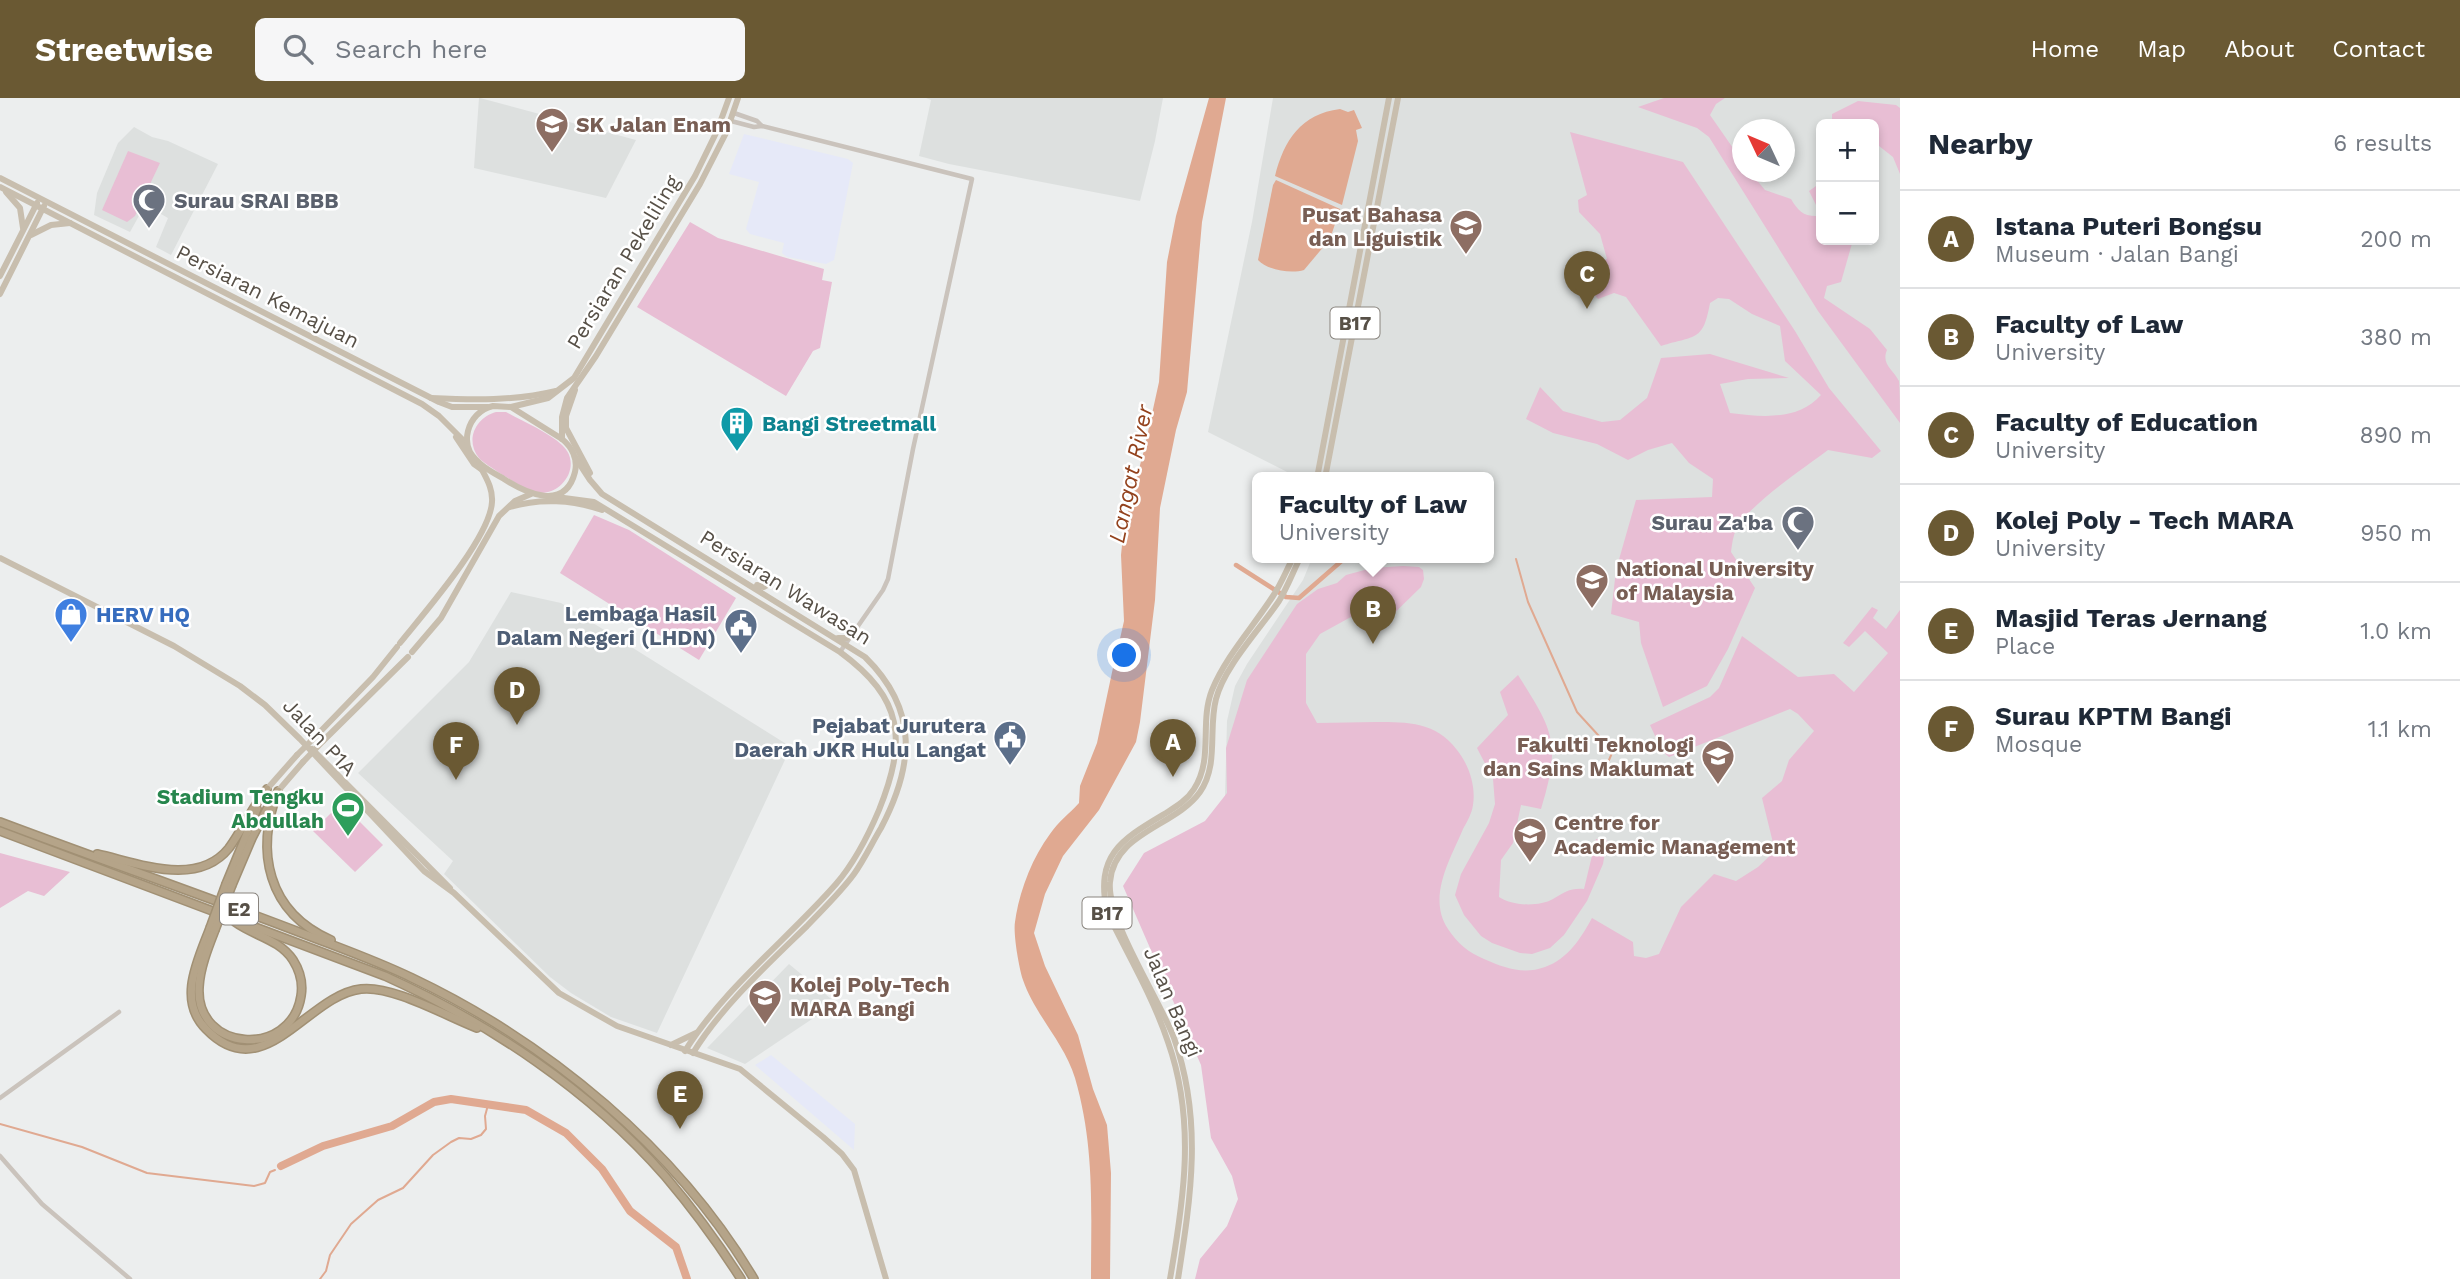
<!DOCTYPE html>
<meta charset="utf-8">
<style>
:root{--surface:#fff;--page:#f6f6f7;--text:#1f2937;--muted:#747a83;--line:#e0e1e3;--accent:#6a5933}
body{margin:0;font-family:"Work Sans",sans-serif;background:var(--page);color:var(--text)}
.controls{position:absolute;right:21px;top:21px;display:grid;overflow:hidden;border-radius:10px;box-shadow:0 4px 10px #0003}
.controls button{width:63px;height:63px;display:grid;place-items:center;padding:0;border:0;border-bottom:2px solid var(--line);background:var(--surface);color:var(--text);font:35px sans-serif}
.compass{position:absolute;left:1732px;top:21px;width:63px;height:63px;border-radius:50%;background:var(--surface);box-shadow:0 4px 10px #0003;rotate:314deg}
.you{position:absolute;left:1125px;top:558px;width:24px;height:24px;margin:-18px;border:5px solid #fff;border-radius:50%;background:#1a73e8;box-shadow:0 0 0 10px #1a73e833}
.badge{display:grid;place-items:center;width:46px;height:46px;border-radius:50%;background:var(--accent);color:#fff;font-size:23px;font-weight:700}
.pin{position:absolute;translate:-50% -58px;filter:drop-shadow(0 2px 4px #0008)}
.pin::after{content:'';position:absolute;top:37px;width:24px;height:21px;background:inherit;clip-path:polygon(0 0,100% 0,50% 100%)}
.popup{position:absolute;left:1252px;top:374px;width:242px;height:91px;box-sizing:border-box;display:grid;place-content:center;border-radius:10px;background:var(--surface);filter:drop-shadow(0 2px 5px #0005);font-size:23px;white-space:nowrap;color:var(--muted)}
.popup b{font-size:26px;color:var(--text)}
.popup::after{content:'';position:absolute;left:50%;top:100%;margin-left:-14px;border:14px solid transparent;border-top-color:var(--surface)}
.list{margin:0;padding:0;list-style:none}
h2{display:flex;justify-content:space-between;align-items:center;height:91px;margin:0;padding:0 28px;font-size:30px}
h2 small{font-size:23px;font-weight:400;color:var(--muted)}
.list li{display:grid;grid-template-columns:46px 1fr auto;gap:21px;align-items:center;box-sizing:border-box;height:98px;padding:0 28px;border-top:2px solid var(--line)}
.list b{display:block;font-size:26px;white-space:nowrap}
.list p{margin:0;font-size:23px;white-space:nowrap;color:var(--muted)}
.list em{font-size:23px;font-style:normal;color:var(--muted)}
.icon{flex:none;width:38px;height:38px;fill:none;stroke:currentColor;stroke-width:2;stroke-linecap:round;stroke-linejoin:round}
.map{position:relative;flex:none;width:1900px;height:1181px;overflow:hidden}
header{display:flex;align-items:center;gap:42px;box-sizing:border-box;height:98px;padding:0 35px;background:var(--accent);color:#fff}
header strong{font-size:33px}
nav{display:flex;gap:38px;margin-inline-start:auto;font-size:24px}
.search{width:490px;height:63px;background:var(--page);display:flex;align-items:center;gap:18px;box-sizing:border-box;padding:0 24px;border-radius:10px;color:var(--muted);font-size:26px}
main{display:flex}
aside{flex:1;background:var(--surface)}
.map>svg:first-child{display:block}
.commercial{fill:#e6e9f8}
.education{fill:#dde0df;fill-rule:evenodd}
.green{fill:#e8bed4}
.water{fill:#e0a991}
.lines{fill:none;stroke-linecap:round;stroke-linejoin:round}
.stream{stroke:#e0a991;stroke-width:2}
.canal{stroke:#e0a991;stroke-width:4.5}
.river{stroke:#e0a991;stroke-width:8}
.highway-casing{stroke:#a19074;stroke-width:10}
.minor{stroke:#cac3bc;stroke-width:4.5}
.major{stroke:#c8beae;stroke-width:6}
.highway{stroke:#b5a489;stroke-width:7}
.highway-bridge-casing{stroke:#a19074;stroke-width:10;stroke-linecap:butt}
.major-bridge{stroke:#c8beae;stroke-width:6}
.highway-bridge{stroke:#b5a489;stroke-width:7}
.labels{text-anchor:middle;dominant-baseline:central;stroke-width:5;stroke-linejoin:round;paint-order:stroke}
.shield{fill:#fff;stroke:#89847e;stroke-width:2}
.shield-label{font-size:19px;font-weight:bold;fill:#575047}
.education-label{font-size:21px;font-weight:bold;fill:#785e54;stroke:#fff;text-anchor:start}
.worship-label{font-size:21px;font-weight:bold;fill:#5b616d;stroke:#fff;text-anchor:start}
.street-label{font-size:21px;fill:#575047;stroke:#fff}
.culture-label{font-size:21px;font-weight:bold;fill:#0d838f;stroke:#fff;text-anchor:start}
.service-label{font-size:21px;font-weight:bold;fill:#4e5e75;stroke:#fff;text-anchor:end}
.shop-label{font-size:21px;font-weight:bold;fill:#366cbe;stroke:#fff;text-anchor:start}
.leisure-label{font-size:21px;font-weight:bold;fill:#27864d;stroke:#fff;text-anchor:end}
.water-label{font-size:23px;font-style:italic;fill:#93421d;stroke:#fff}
</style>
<header>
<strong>Streetwise</strong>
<div class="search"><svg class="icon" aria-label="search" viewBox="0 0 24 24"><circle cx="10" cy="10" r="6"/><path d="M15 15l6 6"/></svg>Search here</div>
<nav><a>Home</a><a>Map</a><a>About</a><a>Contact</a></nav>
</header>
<main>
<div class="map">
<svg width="1900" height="1181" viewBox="0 0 1900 1181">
<rect width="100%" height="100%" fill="#eceeee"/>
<g class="commercial">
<polygon points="744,36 848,61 853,65 834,162 826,166 787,159 782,155 784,145 750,136 746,131 759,84 729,76"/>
<polygon points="771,957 855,1026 854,1052 755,967"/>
</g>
<g class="education">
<polygon points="479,0 480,0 636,42 606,100 474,70"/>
<polygon points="926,0 1163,0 1155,43 1140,103 949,66 919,58 931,2"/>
<path d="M1273 0H1900V843L1619 976 1225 699 1227 623 1235 588 1247 566 1303 482 1312 460H1488V380H1299L1208 334 1252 124ZM1821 26H1874V142H1821ZM1742 32H1784V74H1742Z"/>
<polygon points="134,29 152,39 168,43 218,66 171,157 156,149 168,120 145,107 130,134 94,117 97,95 118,45"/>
<polygon points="511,494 561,505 791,649 657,935 611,919 571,895 550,879 444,776 453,763 358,675 469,564"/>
<polygon points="789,866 836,905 745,966 707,950"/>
</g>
<g class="green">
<path d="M1664 0H1725L1716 6 1710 17 1742 63V74H1750L1765 92 1791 101C1798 113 1804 119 1819 118V113L1809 93 1816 88 1821 94V142H1853L1841 184 1827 188 1824 200 1870 231 1887 252C1881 266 1893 271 1899 283 1900 293 1900 314 1900 325L1818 213 1709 39 1697 30 1638 9Z"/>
<polygon points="1858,3 1896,7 1900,10 1900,76 1893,59 1874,44 1874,26 1832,26 1832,16"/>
<path d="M1570 34 1683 64 1795 233 1829 290 1881 353 1872 360 1828 352C1803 371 1749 406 1736 432 1733 438 1732 446 1731 454L1755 490 1728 551 1707 588 1663 609 1641 545 1639 524 1611 516 1616 472 1636 402 1712 399 1713 381 1689 365 1672 345 1648 352 1628 362 1597 346 1553 335 1526 321 1540 289 1563 313 1602 324 1620 322 1647 300 1661 260 1710 256 1789 280 1748 281 1720 286 1730 315C1762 319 1798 323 1821 297L1785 263 1780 228 1752 216 1729 201 1718 200 1710 205C1703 244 1696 237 1661 248L1626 199 1614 195 1598 201 1571 169 1594 166 1607 161 1600 136 1579 114 1578 102 1587 97Z"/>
<polygon points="128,53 160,65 135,118 127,124 102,112"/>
<polygon points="690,124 718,140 824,171 822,182 832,184 820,250 813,253 786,298 637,209"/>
<path d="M496 314H506C522 323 548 334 562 347 586 369 556 406 529 392 520 388 484 366 479 360 464 341 477 319 496 314Z"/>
<polygon points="594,417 629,432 736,500 699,562 560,475"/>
<path d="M1403 468 1419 469 1423 472 1424 481 1421 489 1379 530 1360 514 1320 536 1306 556V605L1317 625C1337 625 1357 624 1376 624 1408 624 1436 624 1457 652 1469 667 1476 688 1473 707 1472 715 1467 724 1463 731 1450 762 1427 799 1448 831 1458 846 1468 854 1484 861 1505 870 1523 877 1545 869 1568 861 1581 840 1592 820L1633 844 1634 858 1646 860 1659 856 1681 809 1714 776 1736 783 1758 769 1775 753 1762 700 1782 683 1789 662 1814 633 1798 616 1790 611 1669 659 1662 653 1650 627 1710 599 1719 590 1742 538 1798 579 1834 576 1854 594 1888 555 1865 533 1849 549 1843 545 1872 509 1878 512 1873 520 1886 531 1900 512V1181H1195L1200 1161 1227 1128 1238 1101 1232 1078 1211 1040 1201 967 1123 788 1144 755 1205 723 1227 695 1226 650 1247 582 1297 506 1318 491 1337 485 1346 477 1372 470Z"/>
<path d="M1518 577C1554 634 1561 645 1541 711L1521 707 1513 745 1501 762 1499 799C1512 808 1539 809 1553 801 1565 794 1570 790 1584 791L1596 741 1607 742 1603 766 1587 803 1564 837 1550 850 1532 856 1520 855 1492 845 1481 838 1464 817 1455 797 1461 776 1489 725 1495 706 1493 681 1477 650 1508 617 1500 594Z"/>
<polygon points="341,705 383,747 355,774 313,733"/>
<polygon points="0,755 70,774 44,798 28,793 0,810"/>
</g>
<g class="water">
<path d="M1209 0H1226L1202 124 1187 294 1176 332 1160 410 1155 502 1140 624 1136 644 1099 712 1063 758 1045 796 1034 835 1045 868 1078 937 1093 991 1107 1027 1111 1075 1110 1181H1091C1091 1111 1095 1049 1075 980 1064 944 1035 917 1023 882 1019 871 1013 835 1015 824 1019 794 1032 760 1050 736 1058 724 1070 715 1079 705L1080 688 1097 645 1114 565 1112 556 1119 545 1124 523 1121 457 1124 428 1144 352 1159 284 1167 164 1176 118Z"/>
<path d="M1340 11 1348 14 1354 12 1362 30 1356 32 1358 43 1342 107 1275 78C1284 42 1301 16 1340 11Z"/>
<path d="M1276 82 1340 111 1330 141 1304 172C1291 176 1267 172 1258 162L1273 87Z"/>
</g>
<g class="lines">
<g class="stream">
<polyline points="1516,461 1528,504 1577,614 1609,649 1612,655 1609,662"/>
<polyline points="0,1026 82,1049 147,1075 254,1088 265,1085 270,1074 275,1072"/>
<polyline points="320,1181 326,1173 330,1157 351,1126 378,1102 403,1090 433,1057 451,1044 459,1040 471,1041 481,1037 486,1031 485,1018 488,1007"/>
</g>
<polyline class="canal" points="1236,467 1286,499 1299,500 1345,460"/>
<polyline class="river" points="281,1068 323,1048 392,1028 434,1004 451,1001 526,1012 566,1035 602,1071 630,1113 676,1149 687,1181"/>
<defs>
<g id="highway">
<path d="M278 693C255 753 267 814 331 842"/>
<path d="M0 724C101 762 203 797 304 836 340 850 377 863 412 880 547 944 677 1051 754 1181"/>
<path d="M0 733 385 878C489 925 590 992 665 1078 693 1111 718 1145 741 1181"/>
<path d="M97 756C138 765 197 790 229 750 243 731 252 709 267 691"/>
<polyline points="226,786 257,711"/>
<polyline points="232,787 252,740 270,705"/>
<path d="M210 830C198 862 177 902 206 931 264 991 307 897 361 891 392 887 446 918 477 930"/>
<path d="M215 832C208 850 200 870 199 889 195 954 291 961 301 898 303 886 300 873 293 862 279 841 254 838 235 824"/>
</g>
</defs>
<use href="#highway" class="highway-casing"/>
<g class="minor">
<polyline points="734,15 757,23 762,28 972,81 913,351 888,481 883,492 840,554"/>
<polyline points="731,23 754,29 762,28"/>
<polyline points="0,1000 119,914"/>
<polyline points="0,1058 42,1106 130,1181"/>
</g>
<g class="major">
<polyline points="0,80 439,304 452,309 488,309"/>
<polyline points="0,89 422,306 439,318 467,346"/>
<polyline points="6,94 20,110 23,130"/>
<polyline points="31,137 51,127 70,125"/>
<polyline points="0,178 37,105"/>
<polyline points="0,196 44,108"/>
<polyline points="575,292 566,318 566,330 590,375"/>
<path d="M431 300C473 302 515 303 556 293"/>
<path d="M493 308 511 309 562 341C572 349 578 361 575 374 565 414 526 395 504 381 492 374 478 367 470 354 467 348 466 341 468 333 471 321 480 311 493 308Z"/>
<polyline points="511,309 548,300 574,280 695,78 717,33 729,0"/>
<polyline points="456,339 474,366 481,371"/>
<polyline points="562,341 562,319 567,300 596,258 700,86 726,35 738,0"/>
<path d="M575 359 590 382 602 396 865 559C919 612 914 667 881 730 872 745 864 762 854 776 840 795 823 811 807 828 768 866 721 909 693 955"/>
<polyline points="1317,380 1389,0"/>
<polyline points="1325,380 1398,0"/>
<path d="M549 398 594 404 840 554C904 601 907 642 879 712 868 738 854 765 836 786 787 842 725 889 685 953"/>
<path d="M510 409C540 400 573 402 602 412"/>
<polyline points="0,460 174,548 240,588 265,607 300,641 424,773 454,795 559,895 617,928 740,971 823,1039 842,1056 854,1072 886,1181"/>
<polyline points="757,487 764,489 771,485"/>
<polyline points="838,540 847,540 853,535"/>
<path d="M400 545C424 515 490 440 492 404 493 390 486 380 480 368"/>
<polyline points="412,554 441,520 499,418 515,403 531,396"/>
<polyline points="316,638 373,579 397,549"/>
<polyline points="323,643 408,559"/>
<polyline points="312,651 450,790"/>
<polyline points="267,691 297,657"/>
<polyline points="278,693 303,664"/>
<polyline points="671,947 696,935"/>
<path d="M1170 1181C1184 1101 1196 1023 1168 944 1153 899 1128 857 1107 814 1095 756 1121 742 1166 715 1177 708 1187 702 1194 691 1214 660 1199 625 1212 592 1226 558 1253 529 1273 498 1281 486 1286 473 1293 460"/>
<path d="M1178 1181C1191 1098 1203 1022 1174 940 1159 900 1106 821 1110 784 1114 734 1175 729 1200 694 1219 667 1208 631 1216 601 1224 569 1260 531 1279 503 1287 490 1293 474 1300 460"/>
</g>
<use href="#highway" class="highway"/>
<defs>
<g id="highway-bridge">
<polyline points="210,830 226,786"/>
<polyline points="215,832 232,787"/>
</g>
</defs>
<use href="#highway-bridge" class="highway-bridge-casing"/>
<g class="major-bridge">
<polyline points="297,657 316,638"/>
<polyline points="303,664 323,643"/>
</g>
<use href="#highway-bridge" class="highway-bridge"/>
</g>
<defs>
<symbol id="school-pin" viewBox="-11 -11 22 30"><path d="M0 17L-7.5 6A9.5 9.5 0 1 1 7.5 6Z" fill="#8d6e63" stroke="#fff"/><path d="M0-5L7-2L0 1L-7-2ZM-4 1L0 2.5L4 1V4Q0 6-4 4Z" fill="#fff"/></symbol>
<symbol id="mosque-pin" viewBox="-11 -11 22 30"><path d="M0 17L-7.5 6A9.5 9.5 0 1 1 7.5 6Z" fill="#6b7280" stroke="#fff"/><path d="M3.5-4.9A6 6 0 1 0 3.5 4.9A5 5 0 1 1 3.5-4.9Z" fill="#fff"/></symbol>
<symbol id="university-pin" viewBox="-11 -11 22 30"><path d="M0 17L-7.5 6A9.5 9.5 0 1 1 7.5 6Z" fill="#8d6e63" stroke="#fff"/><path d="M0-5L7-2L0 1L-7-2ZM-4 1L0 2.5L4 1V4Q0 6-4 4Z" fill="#fff"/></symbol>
<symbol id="building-pin" viewBox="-11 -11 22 30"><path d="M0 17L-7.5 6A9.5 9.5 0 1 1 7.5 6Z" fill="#0f9aa8" stroke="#fff"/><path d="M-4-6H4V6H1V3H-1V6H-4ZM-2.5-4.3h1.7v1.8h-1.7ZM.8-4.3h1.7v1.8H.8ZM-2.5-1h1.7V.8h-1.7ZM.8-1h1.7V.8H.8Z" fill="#fff"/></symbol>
<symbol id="shop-pin" viewBox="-11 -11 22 30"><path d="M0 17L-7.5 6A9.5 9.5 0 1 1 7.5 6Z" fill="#3f7fe0" stroke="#fff"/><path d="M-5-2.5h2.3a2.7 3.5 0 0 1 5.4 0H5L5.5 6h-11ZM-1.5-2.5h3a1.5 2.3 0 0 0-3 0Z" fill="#fff"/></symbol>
<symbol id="civic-pin" viewBox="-11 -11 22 30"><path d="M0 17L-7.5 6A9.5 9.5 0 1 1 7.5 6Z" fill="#5c6f8a" stroke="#fff"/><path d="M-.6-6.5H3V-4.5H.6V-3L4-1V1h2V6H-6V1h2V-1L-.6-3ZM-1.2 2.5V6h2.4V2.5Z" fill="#fff"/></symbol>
<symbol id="stadium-pin" viewBox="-11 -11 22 30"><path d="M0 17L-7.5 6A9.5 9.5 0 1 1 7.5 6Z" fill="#2e9e5b" stroke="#fff"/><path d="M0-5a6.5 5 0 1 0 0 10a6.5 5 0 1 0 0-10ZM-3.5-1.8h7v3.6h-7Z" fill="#fff"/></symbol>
</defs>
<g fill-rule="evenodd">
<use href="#school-pin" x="533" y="7" width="38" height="52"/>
<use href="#mosque-pin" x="130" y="83" width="38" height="52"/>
<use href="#university-pin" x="1447" y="109" width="38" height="52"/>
<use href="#building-pin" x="718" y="306" width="38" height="52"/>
<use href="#mosque-pin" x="1779" y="405" width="38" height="52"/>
<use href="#university-pin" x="1573" y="463" width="38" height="52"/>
<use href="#shop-pin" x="52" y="497" width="38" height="52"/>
<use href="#civic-pin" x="722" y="508" width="38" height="52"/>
<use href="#civic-pin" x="991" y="620" width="38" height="52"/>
<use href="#university-pin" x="1699" y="639" width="38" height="52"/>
<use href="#stadium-pin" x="329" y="691" width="38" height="52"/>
<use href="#university-pin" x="1511" y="717" width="38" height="52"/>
<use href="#university-pin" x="746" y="879" width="38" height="52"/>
</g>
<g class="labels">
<g class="shield">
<rect x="1330.5" y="209.5" width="49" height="31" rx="5"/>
<rect x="220" y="795.5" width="38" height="31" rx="5"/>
<rect x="1082.5" y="799.5" width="49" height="31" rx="5"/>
</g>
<g class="shield-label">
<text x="1355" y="225">B17</text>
<text x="239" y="811">E2</text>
<text x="1107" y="815">B17</text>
</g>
<g class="education-label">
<text x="576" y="26">SK Jalan Enam</text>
<text x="1442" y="116" text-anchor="end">Pusat Bahasa<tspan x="1442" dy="24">dan Liguistik</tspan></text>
<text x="1616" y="470">National University<tspan x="1616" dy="24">of Malaysia</tspan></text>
<text x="1694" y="646" text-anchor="end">Fakulti Teknologi<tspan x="1694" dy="24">dan Sains Maklumat</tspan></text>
<text x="1554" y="724">Centre for<tspan x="1554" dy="24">Academic Management</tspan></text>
<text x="790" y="886">Kolej Poly-Tech<tspan x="790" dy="24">MARA Bangi</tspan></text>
</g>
<g class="worship-label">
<text x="174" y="102">Surau SRAI BBB</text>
<text x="1773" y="424" text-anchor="end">Surau Za'ba</text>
</g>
<g class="street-label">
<text transform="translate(623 164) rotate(-59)">Persiaran Pekeliling</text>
<text transform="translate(268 198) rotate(27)">Persiaran Kemajuan</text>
<text transform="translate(786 489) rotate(32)">Persiaran Wawasan</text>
<text transform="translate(320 639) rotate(47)">Jalan P1A</text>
<text transform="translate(1173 904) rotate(67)">Jalan Bangi</text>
</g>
<g class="culture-label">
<text x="762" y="325">Bangi Streetmall</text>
</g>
<g class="service-label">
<text x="716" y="515">Lembaga Hasil<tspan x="716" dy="24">Dalam Negeri (LHDN)</tspan></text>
<text x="986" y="627">Pejabat Jurutera<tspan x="986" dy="24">Daerah JKR Hulu Langat</tspan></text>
</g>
<g class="shop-label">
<text x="96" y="516">HERV HQ</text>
</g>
<g class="leisure-label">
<text x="324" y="698">Stadium Tengku<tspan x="324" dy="24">Abdullah</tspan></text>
</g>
<g class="water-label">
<text transform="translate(1131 376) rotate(-78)">Langat River</text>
</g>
</g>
</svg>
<div class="controls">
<button>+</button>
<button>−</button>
</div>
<svg class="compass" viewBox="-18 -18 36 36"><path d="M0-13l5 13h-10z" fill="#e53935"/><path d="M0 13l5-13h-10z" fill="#747a83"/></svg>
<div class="you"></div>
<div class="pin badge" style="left:1173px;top:679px">A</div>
<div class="pin badge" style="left:1373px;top:546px">B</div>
<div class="popup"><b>Faculty of Law</b>University</div>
<div class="pin badge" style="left:1587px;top:211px">C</div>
<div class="pin badge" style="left:517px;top:627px">D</div>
<div class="pin badge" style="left:680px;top:1031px">E</div>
<div class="pin badge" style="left:456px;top:682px">F</div>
</div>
<aside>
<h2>Nearby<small>6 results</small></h2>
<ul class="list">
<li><span class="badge">A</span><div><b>Istana Puteri Bongsu</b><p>Museum · Jalan Bangi</p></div><em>200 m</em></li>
<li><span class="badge">B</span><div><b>Faculty of Law</b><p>University</p></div><em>380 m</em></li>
<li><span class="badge">C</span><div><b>Faculty of Education</b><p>University</p></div><em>890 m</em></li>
<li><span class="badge">D</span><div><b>Kolej Poly - Tech MARA</b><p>University</p></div><em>950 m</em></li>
<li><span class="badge">E</span><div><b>Masjid Teras Jernang</b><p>Place</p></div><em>1.0 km</em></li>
<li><span class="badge">F</span><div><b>Surau KPTM Bangi</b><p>Mosque</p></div><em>1.1 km</em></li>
</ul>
</aside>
</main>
